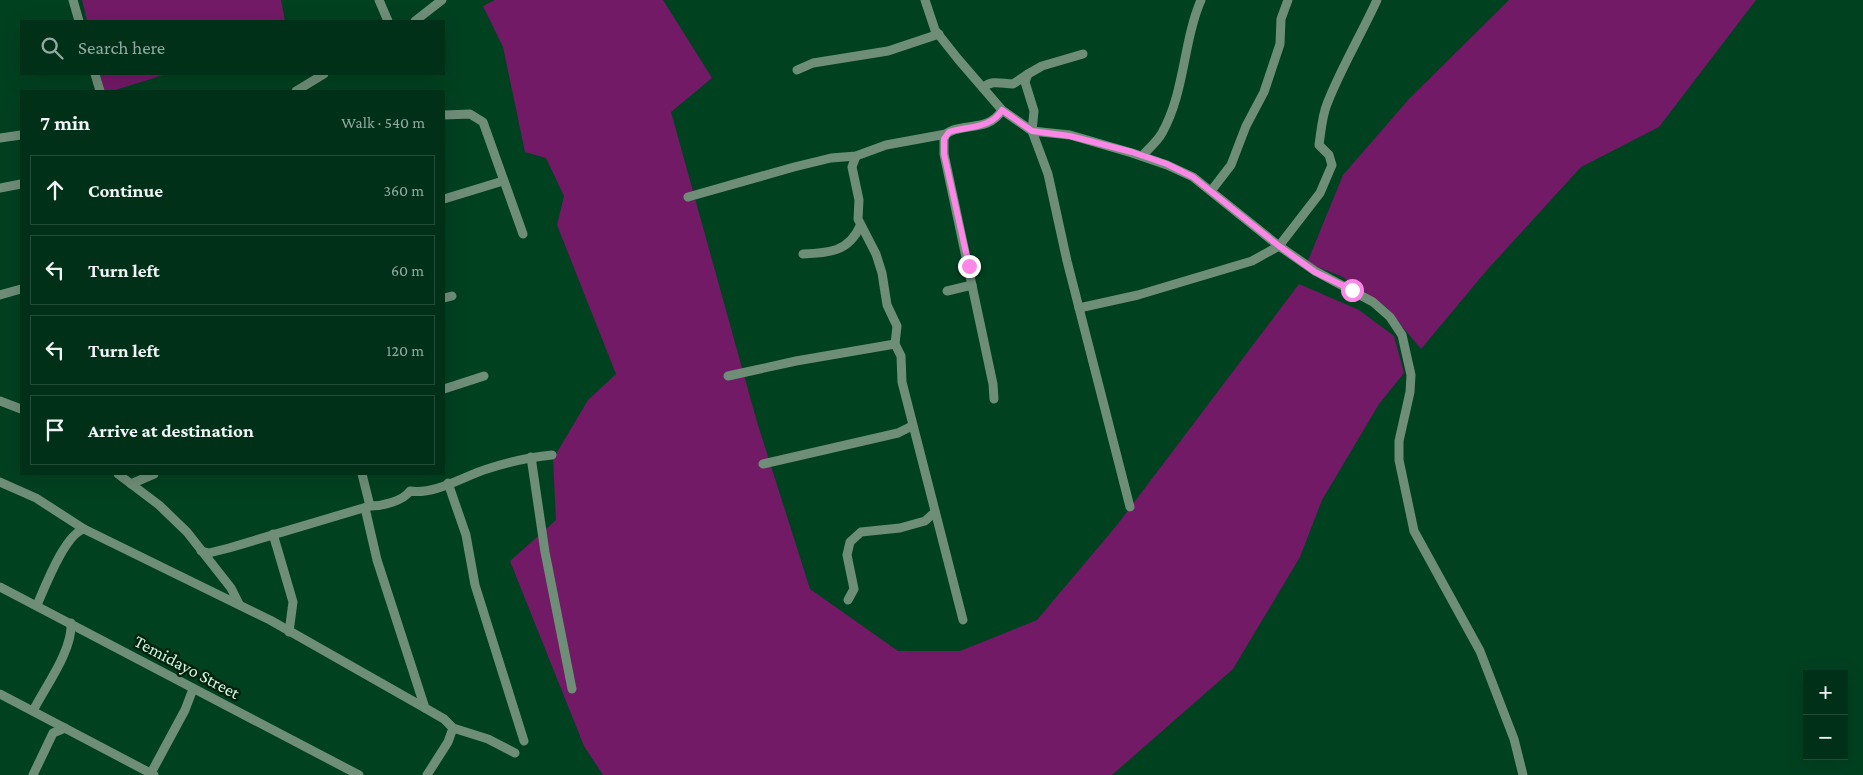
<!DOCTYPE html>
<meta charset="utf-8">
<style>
:root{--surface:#003118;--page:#0e3d25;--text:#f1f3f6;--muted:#95a9a2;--line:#224c37}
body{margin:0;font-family:"Crimson Pro",serif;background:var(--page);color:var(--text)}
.controls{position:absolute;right:15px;bottom:15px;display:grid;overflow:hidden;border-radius:0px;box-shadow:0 5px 20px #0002}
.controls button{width:45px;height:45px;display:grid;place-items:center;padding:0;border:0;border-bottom:1px solid var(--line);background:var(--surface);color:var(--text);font:25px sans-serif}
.stop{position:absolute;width:15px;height:15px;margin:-11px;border:4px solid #fb87e6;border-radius:50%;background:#fff}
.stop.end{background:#fb87e6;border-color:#fff;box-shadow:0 1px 5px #0008}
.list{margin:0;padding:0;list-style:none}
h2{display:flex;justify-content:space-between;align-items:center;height:65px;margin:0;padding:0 20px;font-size:21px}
h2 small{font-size:16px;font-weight:400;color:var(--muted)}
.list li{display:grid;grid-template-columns:32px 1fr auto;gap:15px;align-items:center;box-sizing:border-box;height:70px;margin:0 10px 10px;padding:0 10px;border:1px solid var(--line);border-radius:0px}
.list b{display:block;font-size:19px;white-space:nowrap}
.list em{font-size:16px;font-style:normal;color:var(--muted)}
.icon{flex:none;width:28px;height:28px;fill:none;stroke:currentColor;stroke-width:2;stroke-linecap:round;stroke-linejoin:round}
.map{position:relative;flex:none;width:1863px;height:775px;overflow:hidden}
.search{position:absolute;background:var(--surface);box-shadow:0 5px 20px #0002;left:20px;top:20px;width:425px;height:55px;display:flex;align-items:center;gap:12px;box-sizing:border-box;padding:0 18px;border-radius:0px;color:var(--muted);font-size:19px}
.panel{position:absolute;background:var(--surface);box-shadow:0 5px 20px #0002;left:20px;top:90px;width:425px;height:385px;border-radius:0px}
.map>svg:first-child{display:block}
.green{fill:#721a66}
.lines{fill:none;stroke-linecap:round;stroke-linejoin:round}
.minor{stroke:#6f8e78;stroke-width:9}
.route{stroke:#fb87e6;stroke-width:6}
.labels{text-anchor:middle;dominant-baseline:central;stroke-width:5;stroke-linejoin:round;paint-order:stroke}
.street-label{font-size:18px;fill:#d0f5da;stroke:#032310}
</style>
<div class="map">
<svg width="1863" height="775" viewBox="0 0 1863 775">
<rect width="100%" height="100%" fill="#004120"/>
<g class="green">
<polygon points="82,0 281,0 285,21 87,21"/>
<polygon points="495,0 663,0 712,78 671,112 757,422 810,589 898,651 960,651 1037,620 1117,525 1299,284 1359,310 1394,336 1404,373 1379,404 1322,500 1300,557 1233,669 1112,775 603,775 584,746 510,561 556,520 553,459 588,400 616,374 557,225 564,196 546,158 525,152 503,47 483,6"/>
<polygon points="1509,0 1756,0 1659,127 1581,167 1487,270 1421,349 1386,307 1341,276 1307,263 1343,175 1409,99"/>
<polygon points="100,74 167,74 112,91 104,91"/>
</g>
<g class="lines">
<g class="minor">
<polyline points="73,0 79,21"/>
<polyline points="379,0 388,21"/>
<polyline points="925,0 935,30 958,59 1002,110 1032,131 1070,135 1132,153 1167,165 1193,177 1279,246 1315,271 1373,302 1390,317 1402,335 1411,375 1410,392 1399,441 1399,460 1414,531 1480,651 1514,739 1523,775"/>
<polyline points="415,21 442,0"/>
<polyline points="1083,54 1042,66 1028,74 1025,82 1034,111 1032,131 1048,174 1067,261 1130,507"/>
<polyline points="797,70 813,63 888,51 939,34"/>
<polyline points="95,74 100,91"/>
<path d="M983 88C992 79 1002 84 1013 84L1028 74"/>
<polyline points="296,91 324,74"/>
<polyline points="444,115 470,114 483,122 523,234"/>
<polyline points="946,134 944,139 944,154 993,384 994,399"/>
<polyline points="0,138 21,135"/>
<polyline points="856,156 852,167 859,200 858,219 876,254 882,273 887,305 897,326 895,344 901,356 902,382 963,620"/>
<path d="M1142 156C1149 148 1157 142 1162 133 1185 92 1183 42 1201 0"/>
<polyline points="0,188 21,184"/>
<polyline points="1211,191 1231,165 1246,126 1264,92 1280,44 1281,19 1288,0"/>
<path d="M688 197 794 167 831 158 856 156 886 145 946 134C960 122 989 133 1002 110"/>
<polyline points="444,199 503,181"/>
<path d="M803 254C828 253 849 252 860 226"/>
<polyline points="947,291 972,285"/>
<polyline points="0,295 21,289"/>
<polyline points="444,298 452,296"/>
<path d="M1079 308 1138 295 1252 261 1279 246 1320 193 1332 165 1329 155 1319 145C1321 132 1322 116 1327 104 1341 68 1361 35 1377 0"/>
<polyline points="728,376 796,361 895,344"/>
<polyline points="444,389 484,376"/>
<polyline points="0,401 21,409"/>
<polyline points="531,457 545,552 572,689"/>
<polyline points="763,464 898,433 912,426"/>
<polyline points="118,474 159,505 187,532 231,588 239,604"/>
<polyline points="0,482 36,498 84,529 270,620 425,708"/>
<polyline points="448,483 466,535 475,585 524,741"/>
<polyline points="131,484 154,474"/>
<path d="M370 506C383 506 403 501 410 491 435 495 464 476 487 469 509 462 529 457 552 455"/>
<polyline points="365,508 377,560 425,708 444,719 453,728 488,739 515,753"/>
<polyline points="273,534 293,602 289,632"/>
<polyline points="201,551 209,553 229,548 370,506 362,474"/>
<polyline points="0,587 359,775"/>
<polyline points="848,600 854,589 847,555 850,542 861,532 900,528 925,521 935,512"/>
<path d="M37 605C45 587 65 534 84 529"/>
<polyline points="0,694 154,775"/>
<path d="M33 711C45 687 73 650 71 623"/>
<polyline points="151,773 185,710 193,689"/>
<polyline points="33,775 53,733 65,728"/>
<polyline points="427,775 448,742 453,728"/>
</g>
</g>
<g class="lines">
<path class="route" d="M969 266 944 154V139L949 132C967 126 991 129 1002 110L1032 131 1070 136 1132 152 1167 164 1193 177 1279 246 1315 272 1352 290"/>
</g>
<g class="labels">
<g class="street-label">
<text transform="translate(187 667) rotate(28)">Temidayo Street</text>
</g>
</g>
</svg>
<div class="controls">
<button>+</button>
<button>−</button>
</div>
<div class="stop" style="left:1352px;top:290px"></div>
<div class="stop end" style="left:969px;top:266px"></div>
<div class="search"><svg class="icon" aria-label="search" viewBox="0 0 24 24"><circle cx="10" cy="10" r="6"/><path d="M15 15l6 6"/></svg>Search here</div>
<section class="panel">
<h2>7 min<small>Walk · 540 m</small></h2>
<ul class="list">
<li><svg class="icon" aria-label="ahead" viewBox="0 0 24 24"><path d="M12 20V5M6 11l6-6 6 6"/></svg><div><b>Continue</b></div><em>360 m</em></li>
<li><svg class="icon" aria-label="left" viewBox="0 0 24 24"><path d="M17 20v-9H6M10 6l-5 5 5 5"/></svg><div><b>Turn left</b></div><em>60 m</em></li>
<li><svg class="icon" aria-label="left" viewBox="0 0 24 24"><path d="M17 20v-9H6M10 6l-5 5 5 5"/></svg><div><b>Turn left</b></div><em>120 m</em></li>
<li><svg class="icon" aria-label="arrive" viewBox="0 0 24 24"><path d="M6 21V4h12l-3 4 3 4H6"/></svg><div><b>Arrive at destination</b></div></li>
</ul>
</section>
</div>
